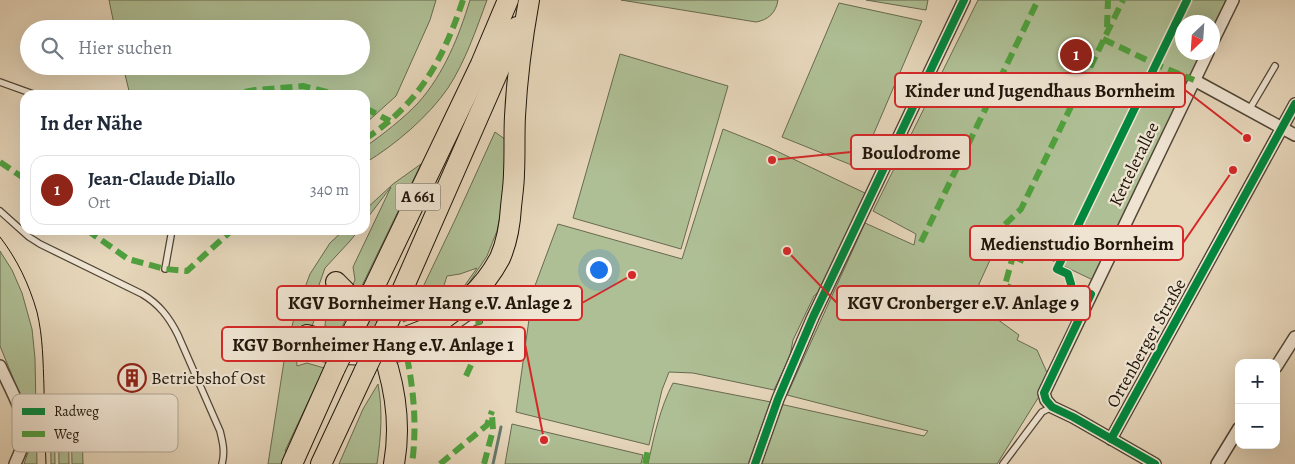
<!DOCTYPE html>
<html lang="de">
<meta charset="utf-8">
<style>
:root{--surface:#fff;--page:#f2f2f3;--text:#1f2937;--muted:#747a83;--line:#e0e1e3;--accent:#8f2418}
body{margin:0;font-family:Alegreya,serif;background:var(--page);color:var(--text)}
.controls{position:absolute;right:15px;bottom:15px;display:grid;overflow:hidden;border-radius:10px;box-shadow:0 5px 20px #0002}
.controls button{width:45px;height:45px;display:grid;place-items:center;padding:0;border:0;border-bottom:1px solid var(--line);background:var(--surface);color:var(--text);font:25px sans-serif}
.compass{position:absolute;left:1175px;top:15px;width:45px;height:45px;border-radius:50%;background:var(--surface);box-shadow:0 5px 20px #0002;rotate:205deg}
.you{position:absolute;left:598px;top:269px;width:18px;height:18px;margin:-12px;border:4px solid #fff;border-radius:50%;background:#1a73e8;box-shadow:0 0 0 8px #1a73e833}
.badge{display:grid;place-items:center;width:32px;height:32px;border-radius:50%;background:var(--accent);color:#fff;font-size:16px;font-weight:700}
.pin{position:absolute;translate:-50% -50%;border:2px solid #fff;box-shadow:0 1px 5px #0006}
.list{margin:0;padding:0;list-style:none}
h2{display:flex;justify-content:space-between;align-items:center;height:65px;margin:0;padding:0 20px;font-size:21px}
h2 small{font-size:16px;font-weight:400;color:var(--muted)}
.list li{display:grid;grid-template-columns:32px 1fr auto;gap:15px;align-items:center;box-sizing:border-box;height:70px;margin:0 10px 10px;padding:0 10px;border:1px solid var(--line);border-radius:15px}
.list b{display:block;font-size:19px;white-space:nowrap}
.list p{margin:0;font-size:16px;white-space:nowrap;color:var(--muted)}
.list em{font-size:16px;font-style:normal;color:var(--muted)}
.icon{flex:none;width:28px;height:28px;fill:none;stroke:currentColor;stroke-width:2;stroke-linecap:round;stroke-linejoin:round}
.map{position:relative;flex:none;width:1295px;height:464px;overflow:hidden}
.search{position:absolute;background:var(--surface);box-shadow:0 5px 20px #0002;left:20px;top:20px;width:350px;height:55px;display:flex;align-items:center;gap:12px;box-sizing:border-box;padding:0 18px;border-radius:28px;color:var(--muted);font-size:19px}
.panel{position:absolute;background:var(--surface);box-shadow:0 5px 20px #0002;left:20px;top:90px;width:350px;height:145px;border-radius:15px}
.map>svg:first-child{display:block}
.green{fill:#afbf95;stroke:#676a50}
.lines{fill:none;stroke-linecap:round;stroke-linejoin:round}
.stream{stroke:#66786e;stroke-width:3}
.highway-tunnel{stroke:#beb097;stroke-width:20;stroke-dasharray:20 10;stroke-linecap:butt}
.lane-casing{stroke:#514637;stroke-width:8}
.street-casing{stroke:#514637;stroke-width:14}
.highway-casing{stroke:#1f160b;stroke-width:22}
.lane{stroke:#efe4d2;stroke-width:5.5}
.street{stroke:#efe4d2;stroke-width:11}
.highway{stroke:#e6d6ba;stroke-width:20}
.tram{stroke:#1f160b;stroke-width:1}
.highway-bridge-casing{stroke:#1f160b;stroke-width:22;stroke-linecap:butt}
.highway-bridge{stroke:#e6d6ba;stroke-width:20}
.quiet{stroke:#4fa13e;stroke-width:6;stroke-dasharray:12 6;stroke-linecap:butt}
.cycleway-casing{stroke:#efe4d2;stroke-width:11}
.cycleway{stroke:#00873e;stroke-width:8}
.labels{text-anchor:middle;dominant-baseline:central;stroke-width:4.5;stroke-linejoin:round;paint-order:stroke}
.shield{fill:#efe4d2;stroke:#5d5447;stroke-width:1}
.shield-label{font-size:16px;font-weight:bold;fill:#1f160b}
.street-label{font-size:18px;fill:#1f160b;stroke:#efe4d2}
.poi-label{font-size:18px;fill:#1f160b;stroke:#efe4d2;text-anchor:start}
.key{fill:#efe4d2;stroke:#b1a696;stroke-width:1}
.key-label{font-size:14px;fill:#1f160b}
.leader{fill:none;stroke:#d62828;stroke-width:2}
.callout-dot{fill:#d62828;stroke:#efe4d2;stroke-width:2}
.callout{fill:#efe4d2;stroke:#d62828;stroke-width:2}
.callout-label{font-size:19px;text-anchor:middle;font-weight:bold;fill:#1f160b}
</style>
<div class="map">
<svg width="1295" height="464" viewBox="0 0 1295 464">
<rect width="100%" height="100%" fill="#e6d6ba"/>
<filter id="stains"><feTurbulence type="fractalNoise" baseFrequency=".004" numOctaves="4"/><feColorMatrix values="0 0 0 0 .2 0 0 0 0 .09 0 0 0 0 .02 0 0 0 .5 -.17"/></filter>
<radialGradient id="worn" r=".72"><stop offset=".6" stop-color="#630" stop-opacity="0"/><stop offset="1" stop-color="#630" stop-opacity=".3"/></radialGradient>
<g class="green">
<polygon points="109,0 436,0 430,20 396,96 365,124 365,95 130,95 123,66 361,66 361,29 115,29"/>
<path d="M470 0H487C476 30 465 62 448 88 428 117 395 145 365 163V147C382 135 404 118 418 103 444 74 459 36 470 0Z"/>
<path d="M621 0H778C776 13 768 20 756 22Z"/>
<polygon points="866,0 928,0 926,10"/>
<polygon points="978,0 1230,0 1213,37 1212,22 1182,22 1182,52 1205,53 1095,281 1001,236 979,284 979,306 1019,335 1017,340 1037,350 1049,377 1043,390 997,464 759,464 780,404 924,436 928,431 787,395 865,223 914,245 916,234 873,211"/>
<polygon points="839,3 922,21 859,168 782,137"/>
<polygon points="620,54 728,86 681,249 573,218"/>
<polygon points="723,129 768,147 867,194 823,287 814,296 793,340 790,356 774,390 693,373 669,372 662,390 649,445 516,412 533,291 558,224 682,259"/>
<polygon points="495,132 506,140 506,172 502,206 497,231 487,256 465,289 465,285 477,268 460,274 447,276 437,307 417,317 403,322 412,310 455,220"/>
<polygon points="421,164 341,329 325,326 326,315 342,309 355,280 353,267 391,187 365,221 365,210 393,184"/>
<polygon points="344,230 359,230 350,241 325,268 309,313 315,318 302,353 296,354 297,366 307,363 324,368 285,451 289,453 285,464 268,464 285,355 295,314 310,274 330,243"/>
<polygon points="0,251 12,270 22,293 32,329 35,358 37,464 24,464 33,437 33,427 0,346"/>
<path d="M673 383 771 402 750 464H648C654 436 660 408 673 383Z"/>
<path d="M378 384C383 410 381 437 377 464H339L363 409Z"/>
<polygon points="50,395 54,395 55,464 51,464"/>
<polygon points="58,404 61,404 61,409 67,409 68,414 69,464 59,464"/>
<polygon points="71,413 74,413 74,432 82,432 83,464 72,464"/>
<polygon points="512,424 643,455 641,464 505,464"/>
</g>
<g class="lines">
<polyline class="stream" points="493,464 501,427"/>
<path class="highway-tunnel" d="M345 291C365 314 378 339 388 368"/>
<defs>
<g id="lane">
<polyline points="0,82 36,95"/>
<polyline points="1249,110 1275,66"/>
<path d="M0 211 29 237 40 244 142 294C159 304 169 317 178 335L220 431C223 443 225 452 222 464"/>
<polyline points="165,269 172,230"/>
<polyline points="310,356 334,360"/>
<polyline points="343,361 364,362"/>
<path d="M373 361C388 360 403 359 416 355 437 349 456 334 474 322L479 321"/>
<polyline points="1003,464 1042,412 1052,407"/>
</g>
<g id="street">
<polyline points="1212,43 1233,0"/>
<polyline points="1194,80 1295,135"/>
<path d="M0 366C8 384 26 415 25 434 25 444 19 454 15 464"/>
<polyline points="1276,367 1295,337"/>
<polyline points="1111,439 1295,104"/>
<polyline points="755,464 778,399 813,317 964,0"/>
<polyline points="1155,464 1073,417 1052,407 1046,400 1044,393 1208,52"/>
<polyline points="1217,464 1239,428"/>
</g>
<g id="highway">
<polyline points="336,282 345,291"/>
<polyline points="387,325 500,67 517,27"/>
<polyline points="354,329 481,64 508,0"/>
<path d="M307 335C346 348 386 347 424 330 442 322 456 310 470 297 482 286 492 273 500 258 507 242 510 224 511 207 512 196 514 184 514 173 515 154 514 135 515 116 517 77 522 39 529 0"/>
<path d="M388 368C397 400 400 431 394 464"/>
<polyline points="292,464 335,368"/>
<polyline points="321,464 365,370"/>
</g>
</defs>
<use href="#lane" class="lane-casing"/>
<use href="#street" class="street-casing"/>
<use href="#highway" class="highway-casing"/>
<use href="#lane" class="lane"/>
<use href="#street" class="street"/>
<use href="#highway" class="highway"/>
<path class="tram" d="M0 237C17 259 29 284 37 312 43 337 43 362 44 388 44 413 45 439 46 464"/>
<defs>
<g id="highway-bridge">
<polyline points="335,368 354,329"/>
<polyline points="365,370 387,325"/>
</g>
</defs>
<use href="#highway-bridge" class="highway-bridge-casing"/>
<use href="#highway-bridge" class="highway-bridge"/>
<g class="quiet">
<polyline points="1107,27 1108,0"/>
<polyline points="1103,39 1155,64 1194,80"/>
<polyline points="227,95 255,90 303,86 339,95"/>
<polyline points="365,108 390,121"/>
<path d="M365 139C419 104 443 60 463 0"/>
<polyline points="0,162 25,179"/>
<polyline points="87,230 128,259 165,269 187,271 232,230"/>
<polyline points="992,237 1021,209 1123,0"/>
<polyline points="921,242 1038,0"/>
<polyline points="1016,254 1013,256 1005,285 1059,311"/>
<polyline points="1013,256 1026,262 1026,259"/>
<polyline points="477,352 493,346 515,348"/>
<path d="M407 357C414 393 417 427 412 464"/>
<polyline points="466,376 477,352 479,339 478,306 469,298"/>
<polyline points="440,464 487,425 492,411"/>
<polyline points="484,464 493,430 492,415"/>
<polyline points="645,464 648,449"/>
</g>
<defs>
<g id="cycleway">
<polyline points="1071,284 1068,274 1057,269 1187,0"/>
<polyline points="1091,294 1044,393 1046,400 1052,407 1073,417 1155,464"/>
<polyline points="1111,439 1295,104"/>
<polyline points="755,464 778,399 813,317 964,0"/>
</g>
</defs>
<use href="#cycleway" class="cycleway-casing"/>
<use href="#cycleway" class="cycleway"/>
</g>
<defs>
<symbol id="building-ring" viewBox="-11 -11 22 22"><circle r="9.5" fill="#efe4d2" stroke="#8f2418" stroke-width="1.5"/><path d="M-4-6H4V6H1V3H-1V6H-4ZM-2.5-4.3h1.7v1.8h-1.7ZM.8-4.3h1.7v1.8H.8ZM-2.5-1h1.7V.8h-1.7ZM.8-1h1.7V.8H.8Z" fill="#8f2418"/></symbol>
</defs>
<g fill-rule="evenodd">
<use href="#building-ring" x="116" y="362" width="32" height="32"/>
</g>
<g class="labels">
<rect class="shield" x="395.5" y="183.5" width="45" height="27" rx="4"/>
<g class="shield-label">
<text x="418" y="197">A 661</text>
</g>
<g class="street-label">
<text transform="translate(1134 164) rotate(-64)">Kettelerallee</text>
<text transform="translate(1146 343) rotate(-61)">Ortenberger Straße</text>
</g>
<g class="poi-label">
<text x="151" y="378">Betriebshof Ost</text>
</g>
</g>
<rect x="12" y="394" width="166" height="58" rx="8" class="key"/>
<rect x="22" y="408" width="23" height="7" fill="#00873e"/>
<rect x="22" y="431" width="23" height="6" fill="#4fa13e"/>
<g class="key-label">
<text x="54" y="416">Radweg</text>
<text x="54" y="439">Weg</text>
</g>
<path class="leader" d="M1247 138L1185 90M772 160L851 152M1233 170L1183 243M787 251L837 303M632 275L582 303M544 440L525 344"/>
<g class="callout-dot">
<circle cx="1247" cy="138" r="5"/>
<circle cx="772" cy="160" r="5"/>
<circle cx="1233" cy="170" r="5"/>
<circle cx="787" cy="251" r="5"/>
<circle cx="632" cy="275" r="5"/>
<circle cx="544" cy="440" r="5"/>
</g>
<g class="callout">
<rect x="895" y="73" width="290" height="34" rx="5"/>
<rect x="851" y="135" width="119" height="34" rx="5"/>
<rect x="970" y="226" width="213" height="34" rx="5"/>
<rect x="837" y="286" width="253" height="34" rx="5"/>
<rect x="277" y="286" width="305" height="34" rx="5"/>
<rect x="222" y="327" width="303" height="34" rx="5"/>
</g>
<g class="callout-label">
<text x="1040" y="97">Kinder und Jugendhaus Bornheim</text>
<text x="911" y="159">Boulodrome</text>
<text x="1077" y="250">Medienstudio Bornheim</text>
<text x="963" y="309">KGV Cronberger e.V. Anlage 9</text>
<text x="430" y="309">KGV Bornheimer Hang e.V. Anlage 2</text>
<text x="373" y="351">KGV Bornheimer Hang e.V. Anlage 1</text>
</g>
<rect width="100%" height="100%" filter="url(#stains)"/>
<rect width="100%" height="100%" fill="url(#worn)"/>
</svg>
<div class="controls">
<button>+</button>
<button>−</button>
</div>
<svg class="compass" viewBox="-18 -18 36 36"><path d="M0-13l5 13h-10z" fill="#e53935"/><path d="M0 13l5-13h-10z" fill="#747a83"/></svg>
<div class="you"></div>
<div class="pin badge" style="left:1076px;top:55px">1</div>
<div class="search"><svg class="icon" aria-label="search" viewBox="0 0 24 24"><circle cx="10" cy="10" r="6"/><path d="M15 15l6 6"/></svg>Hier suchen</div>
<section class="panel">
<h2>In der Nähe<small></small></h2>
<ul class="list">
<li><span class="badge">1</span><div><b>Jean-Claude Diallo</b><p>Ort</p></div><em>340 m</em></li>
</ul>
</section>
</div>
